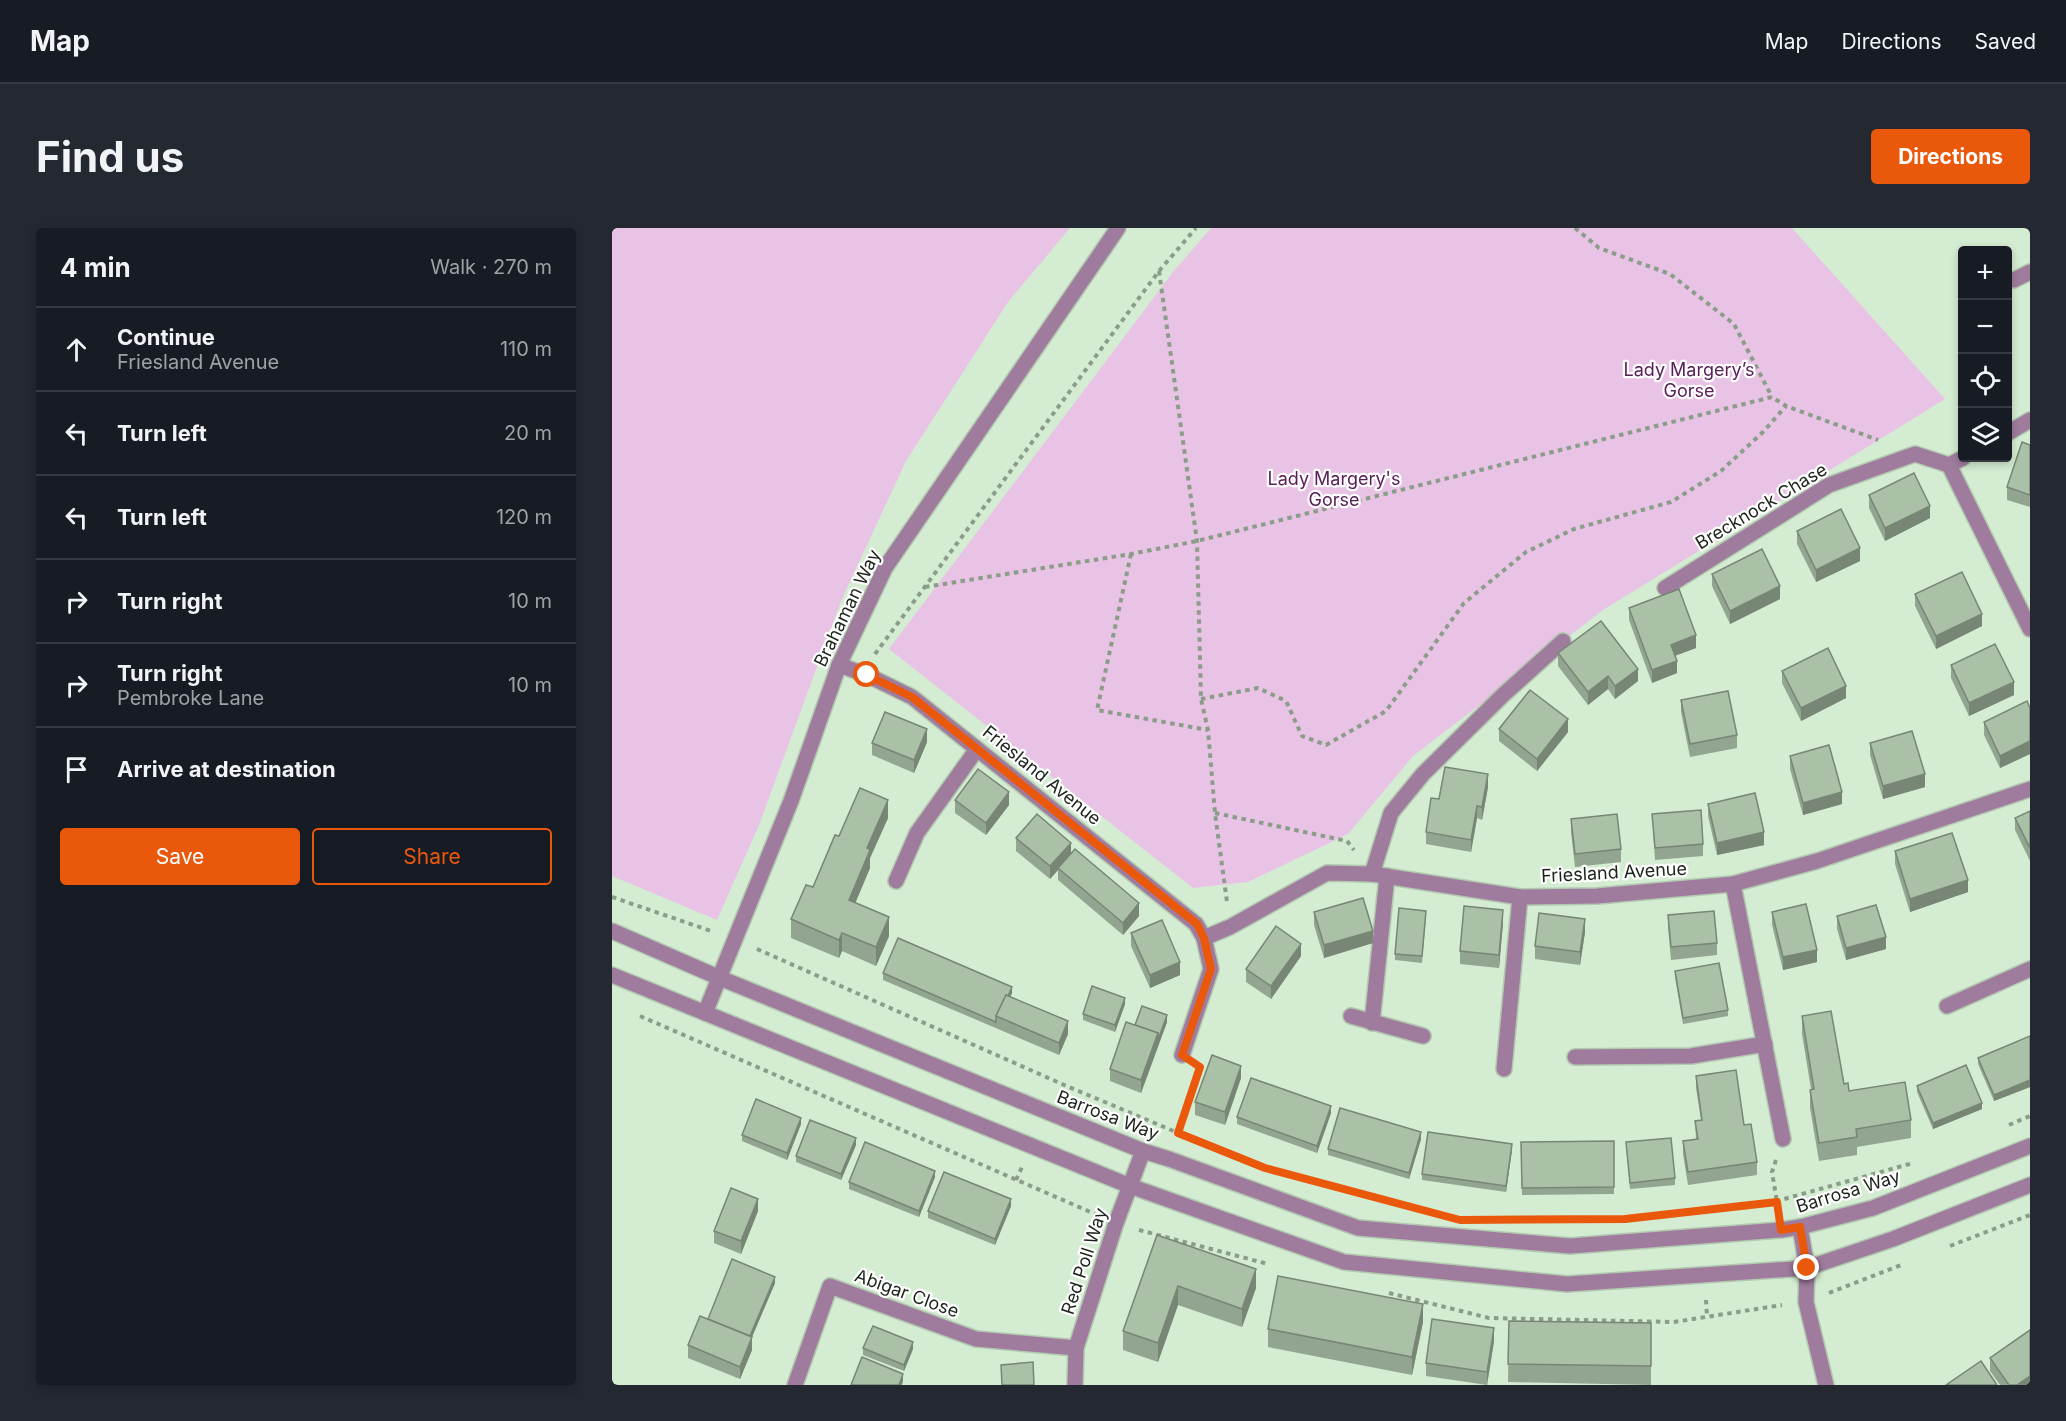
<!DOCTYPE html>
<meta charset="utf-8">
<style>
:root{--surface:#171b24;--page:#242831;--text:#f1f3f6;--muted:#9ea1a6;--line:#363941;--accent:#ea580c}
body{margin:0;font-family:Inter,sans-serif;background:var(--page);color:var(--text)}
.controls{position:absolute;right:18px;top:18px;display:grid;overflow:hidden;border-radius:6px;box-shadow:0 3px 9px #0003}
.controls button{width:54px;height:54px;display:grid;place-items:center;padding:0;border:0;border-bottom:2px solid var(--line);background:var(--surface);color:var(--text);font:30px sans-serif}
.stop{position:absolute;width:18px;height:18px;margin:-14px;border:4px solid #ea580c;border-radius:50%;background:#fff}
.stop.end{background:#ea580c;border-color:#fff;box-shadow:0 2px 6px #0008}
.list{margin:0;padding:0;list-style:none}
h2{display:flex;justify-content:space-between;align-items:center;height:78px;margin:0;padding:0 24px;font-size:26px}
h2 small{font-size:20px;font-weight:400;color:var(--muted)}
.list li{display:grid;grid-template-columns:39px 1fr auto;gap:18px;align-items:center;box-sizing:border-box;height:84px;padding:0 24px;border-top:2px solid var(--line)}
.list b{display:block;font-size:22px;white-space:nowrap}
.list p{margin:0;font-size:20px;white-space:nowrap;color:var(--muted)}
.list em{font-size:20px;font-style:normal;color:var(--muted)}
.actions{display:flex;gap:12px;padding:18px 24px}
.actions a{flex:1;padding:14px 0;border:2px solid var(--accent);border-radius:6px;text-align:center;font-size:21px;color:var(--accent)}
.actions .main{background:var(--accent);color:#fff}
.icon{flex:none;width:33px;height:33px;fill:none;stroke:currentColor;stroke-width:2;stroke-linecap:round;stroke-linejoin:round}
.map{position:relative;flex:none;width:1418px;height:1157px;overflow:hidden;border-radius:6px}
header{display:flex;align-items:center;gap:36px;box-sizing:border-box;height:84px;padding:0 30px;background:var(--surface);border-bottom:2px solid var(--line)}
header strong{font-size:28px}
nav{display:flex;gap:33px;margin-inline-start:auto;font-size:21px}
.intro{display:flex;align-items:center;justify-content:space-between;box-sizing:border-box;height:144px;padding:0 36px}
h1{margin:0;font-size:42px}
.button{padding:15px 27px;border-radius:6px;background:var(--accent);color:#fff;font-size:21px;font-weight:700}
main{display:flex;gap:36px;padding:0 36px}
aside{flex:1;background:var(--surface);border-radius:6px;box-shadow:0 3px 9px #0003}
.map>svg:first-child{display:block}
.green{fill:#e8c3e5}
.lines{fill:none;stroke-linecap:round;stroke-linejoin:round}
.minor-casing{stroke:#b3c8b0;stroke-width:18}
.path{stroke:#8b9d88;stroke-width:4;stroke-dasharray:4.5 4.5;stroke-linecap:butt}
.minor{stroke:#9f7c9d;stroke-width:15}
.wall{fill:#92a590}
.shaded-wall{fill:#778675}
.building{fill:#aac0a7;stroke:#778675;stroke-width:1.5}
.route{stroke:#ea580c;stroke-width:8}
.labels{text-anchor:middle;dominant-baseline:central;stroke-width:4.5;stroke-linejoin:round;paint-order:stroke}
.park-label{font-size:18px;fill:#592058;stroke:#fff}
.street-label{font-size:18px;fill:#1b241a;stroke:#fff}
</style>
<header>
<strong>Map</strong>
<nav><a>Map</a><a>Directions</a><a>Saved</a></nav>
</header>
<div class="intro"><h1>Find us</h1><a class="button">Directions</a></div>
<main>
<aside>
<h2>4 min<small>Walk · 270 m</small></h2>
<ul class="list">
<li><svg class="icon" aria-label="ahead" viewBox="0 0 24 24"><path d="M12 20V5M6 11l6-6 6 6"/></svg><div><b>Continue</b><p>Friesland Avenue</p></div><em>110 m</em></li>
<li><svg class="icon" aria-label="left" viewBox="0 0 24 24"><path d="M17 20v-9H6M10 6l-5 5 5 5"/></svg><div><b>Turn left</b></div><em>20 m</em></li>
<li><svg class="icon" aria-label="left" viewBox="0 0 24 24"><path d="M17 20v-9H6M10 6l-5 5 5 5"/></svg><div><b>Turn left</b></div><em>120 m</em></li>
<li><svg class="icon" aria-label="right" viewBox="0 0 24 24"><path d="M7 20v-9h11M14 6l5 5-5 5"/></svg><div><b>Turn right</b></div><em>10 m</em></li>
<li><svg class="icon" aria-label="right" viewBox="0 0 24 24"><path d="M7 20v-9h11M14 6l5 5-5 5"/></svg><div><b>Turn right</b><p>Pembroke Lane</p></div><em>10 m</em></li>
<li><svg class="icon" aria-label="arrive" viewBox="0 0 24 24"><path d="M6 21V4h12l-3 4 3 4H6"/></svg><div><b>Arrive at destination</b></div></li>
</ul>
<div class="actions"><a class="main">Save</a><a>Share</a></div>
</aside>
<div class="map">
<svg width="1418" height="1157" viewBox="0 0 1418 1157">
<rect width="100%" height="100%" fill="#d4ecd1"/>
<g class="green">
<polygon points="0,0 458,0 396,74 294,233 229,373 147,597 105,692 0,648"/>
<polygon points="599,0 1180,0 1333,171 991,382 801,528 736,606 636,654 581,660 277,421 561,44"/>
</g>
<g class="lines">
<defs>
<g id="minor">
<polyline points="1402,52 1418,44"/>
<polyline points="1396,205 1418,192"/>
<polyline points="1337,237 1418,401"/>
<polyline points="1053,360 1217,257 1303,226 1337,237 1351,230"/>
<polyline points="227,437 255,447 300,469 584,696 592,710 599,741 570,827"/>
<polyline points="760,646 779,585 811,546 891,467 951,413"/>
<polyline points="284,653 305,605 365,521"/>
<polyline points="1121,656 1171,911"/>
<polyline points="0,703 108,750 531,923 557,931 746,1000 958,1018 1169,1002 1188,999 1261,980 1418,918"/>
<polyline points="592,710 618,699 715,645 760,646 908,669 985,668 1121,656 1205,633 1418,561"/>
<polyline points="0,747 518,958 732,1034 955,1056 1195,1040 1281,1011 1418,957"/>
<polyline points="1335,778 1418,741"/>
<polyline points="93,785 179,573 227,437 273,340 506,0"/>
<polyline points="739,788 811,808"/>
<polyline points="760,795 775,648"/>
<polyline points="963,829 1079,828 1153,816"/>
<polyline points="892,841 908,669"/>
<polyline points="1188,999 1195,1040 1194,1074 1214,1157"/>
<polyline points="183,1157 218,1058 364,1111 464,1120"/>
<polyline points="463,1157 464,1120 504,995 531,923"/>
</g>
</defs>
<use href="#minor" class="minor-casing"/>
<g class="path">
<polyline points="963,0 987,20 1058,46 1122,96 1160,169"/>
<polyline points="547,43 585,313 589,471 596,502 603,585 615,674"/>
<polyline points="519,326 485,482 596,502"/>
<polyline points="313,359 519,326 585,313 1160,169 1174,178 1266,212"/>
<polyline points="263,426 547,43 584,0"/>
<polyline points="589,471 646,460 674,473 690,508 714,517 774,483 852,375 914,324 962,301 1059,274 1109,243 1151,204 1174,178"/>
<polyline points="603,585 735,613 742,622"/>
<polyline points="0,669 99,703"/>
<polyline points="145,721 450,856 578,910"/>
<polyline points="28,788 483,986"/>
<polyline points="1397,897 1418,888"/>
<polyline points="566,906 585,848"/>
<polyline points="1164,932 1160,944 1165,974"/>
<polyline points="684,949 793,977"/>
<polyline points="404,952 410,939"/>
<polyline points="1119,979 1165,973 1301,935"/>
<polyline points="527,1002 656,1036"/>
<polyline points="1338,1018 1418,987"/>
<polyline points="777,1065 877,1090 1062,1094 1170,1077"/>
<polyline points="1217,1065 1289,1037"/>
<polyline points="1094,1072 1095,1089"/>
</g>
<use href="#minor" class="minor"/>
</g>
<g class="wall">
<polygon points="1418,217 1418,279 1395,272 1395,259"/>
<polygon points="1257,267 1318,290 1273,313 1257,280"/>
<polygon points="1185,303 1248,333 1204,354 1185,316"/>
<polygon points="1100,346 1168,371 1118,396 1100,358"/>
<polygon points="1303,366 1370,398 1324,421 1303,378"/>
<polygon points="1017,380 1084,420 1063,428 1065,445 1040,455 1017,392"/>
<polygon points="946,425 1026,453 1003,471 996,461 976,477 946,438"/>
<polygon points="1339,437 1402,467 1357,488 1339,450"/>
<polygon points="1170,443 1234,470 1189,493 1170,455"/>
<polygon points="1069,472 1125,507 1125,520 1078,529 1069,484"/>
<polygon points="1418,480 1418,526 1388,540 1372,507 1372,494"/>
<polygon points="887,501 956,504 925,543 887,513"/>
<polygon points="315,514 302,545 260,527 260,515"/>
<polygon points="1258,515 1313,559 1271,571 1258,527"/>
<polygon points="1178,528 1230,576 1191,587 1178,541"/>
<polygon points="876,559 870,592 865,590 859,624 814,616 814,604 827,571"/>
<polygon points="343,572 397,577 374,607 343,585"/>
<polygon points="1096,576 1152,617 1105,627 1096,588"/>
<polygon points="1418,583 1418,633 1403,602 1403,590"/>
<polygon points="1040,586 1091,616 1091,628 1043,632"/>
<polygon points="276,590 258,630 258,640 243,675 277,708 264,738 230,723 227,730 179,710 179,691 201,659 227,608"/>
<polygon points="959,591 1009,621 1009,634 963,639 959,604"/>
<polygon points="404,610 459,625 527,688 511,707 446,652 446,642 438,651 404,623"/>
<polygon points="1283,623 1356,664 1298,684 1283,636"/>
<polygon points="702,684 761,715 712,730 702,697"/>
<polygon points="1160,684 1205,734 1171,742 1160,697"/>
<polygon points="1056,687 1105,715 1105,727 1059,732 1056,699"/>
<polygon points="1225,688 1274,721 1234,732 1225,701"/>
<polygon points="814,689 810,735 783,732 783,726"/>
<polygon points="891,695 887,740 848,736 848,723"/>
<polygon points="973,704 968,737 923,731 923,718"/>
<polygon points="519,705 568,747 538,760 519,718"/>
<polygon points="689,728 659,771 634,754 634,741"/>
<polygon points="1063,743 1116,782 1116,788 1071,796 1063,749"/>
<polygon points="271,745 400,765 398,769 456,806 447,827 271,752"/>
<polygon points="513,776 503,804 471,792 471,786"/>
<polygon points="1190,788 1232,856 1237,863 1299,892 1299,910 1245,919 1245,927 1207,933 1198,880 1198,862 1199,861 1190,806"/>
<polygon points="555,794 529,865 498,853 498,841 523,797"/>
<polygon points="1418,808 1418,859 1382,873 1366,836 1366,830"/>
<polygon points="1084,848 1132,897 1145,934 1145,947 1076,957 1071,926 1071,913 1084,911 1083,893 1089,892 1084,860"/>
<polygon points="629,850 613,897 583,887 583,874"/>
<polygon points="1305,858 1370,881 1321,901 1305,864"/>
<polygon points="719,885 705,925 625,896 625,889"/>
<polygon points="189,896 175,932 130,913 130,907"/>
<polygon points="809,911 797,951 716,927 716,921"/>
<polygon points="1002,913 1002,966 910,967 909,914"/>
<polygon points="1014,914 1063,950 1063,957 1018,961"/>
<polygon points="244,917 229,952 184,934 184,928"/>
<polygon points="900,922 894,964 810,952 810,946"/>
<polygon points="323,949 307,989 237,961 237,954"/>
<polygon points="399,978 383,1017 316,990 316,983"/>
<polygon points="146,983 129,1026 102,1015 102,1003"/>
<polygon points="545,1007 644,1060 630,1099 566,1077 546,1134 511,1122 511,1103"/>
<polygon points="163,1055 140,1109 140,1122 128,1151 76,1130 76,1117 96,1091"/>
<polygon points="897,1093 1039,1095 1039,1157 896,1154"/>
<polygon points="811,1094 800,1147 656,1119 656,1101"/>
<polygon points="882,1113 875,1157 814,1148 814,1135"/>
<polygon points="251,1120 301,1121 292,1143 251,1127"/>
<polygon points="1378,1130 1418,1157 1388,1157 1378,1143"/>
</g>
<g class="shaded-wall">
<polygon points="1318,278 1318,290 1273,313 1273,300"/>
<polygon points="1248,320 1248,333 1204,354 1204,342"/>
<polygon points="1168,358 1168,371 1118,396 1118,383"/>
<polygon points="1370,386 1370,398 1324,421 1324,408"/>
<polygon points="1084,407 1084,420 1059,429 1059,417"/>
<polygon points="1065,433 1065,445 1040,455 1040,442"/>
<polygon points="1026,441 1026,453 1003,471 1003,458"/>
<polygon points="996,448 996,461 976,477 976,464"/>
<polygon points="1402,454 1402,467 1357,488 1357,475"/>
<polygon points="1234,458 1234,470 1189,493 1189,480"/>
<polygon points="956,491 956,504 925,543 925,531"/>
<polygon points="315,501 315,514 302,545 302,532"/>
<polygon points="1418,513 1418,526 1388,540 1388,528"/>
<polygon points="876,546 876,559 870,592 870,579"/>
<polygon points="1313,546 1313,559 1271,571 1271,558"/>
<polygon points="397,564 397,577 374,607 374,595"/>
<polygon points="1230,564 1230,576 1191,587 1191,575"/>
<polygon points="276,572 276,590 258,630 258,640 237,690 237,672 255,620"/>
<polygon points="865,578 865,590 859,624 859,612"/>
<polygon points="1152,604 1152,617 1105,627 1105,615"/>
<polygon points="459,615 459,627 446,640 446,642 438,651 438,638"/>
<polygon points="1356,652 1356,664 1298,684 1298,671"/>
<polygon points="527,675 527,688 511,707 511,695"/>
<polygon points="891,682 891,695 887,740 887,727"/>
<polygon points="277,689 277,708 264,738 264,719"/>
<polygon points="973,691 973,704 968,737 968,724"/>
<polygon points="761,703 761,715 712,730 712,717"/>
<polygon points="230,705 230,723 227,730 227,712"/>
<polygon points="1274,709 1274,721 1234,732 1234,720"/>
<polygon points="689,716 689,728 659,771 659,758"/>
<polygon points="1205,722 1205,734 1171,742 1171,729"/>
<polygon points="568,734 568,747 538,760 538,747"/>
<polygon points="400,759 400,765 389,790 387,789"/>
<polygon points="513,770 513,776 503,804 503,797"/>
<polygon points="555,787 555,794 529,865 529,852 546,805"/>
<polygon points="456,793 456,806 447,827 447,815"/>
<polygon points="629,838 629,850 613,897 613,884"/>
<polygon points="1418,852 1418,859 1382,873 1382,867"/>
<polygon points="1370,875 1370,881 1321,901 1321,895"/>
<polygon points="719,878 719,885 705,925 705,918"/>
<polygon points="189,890 189,896 175,932 175,925"/>
<polygon points="809,904 809,911 797,951 797,945"/>
<polygon points="244,910 244,917 229,952 229,946"/>
<polygon points="900,916 900,922 894,964 894,958"/>
<polygon points="323,943 323,949 307,989 307,983"/>
<polygon points="146,971 146,983 129,1026 129,1013"/>
<polygon points="399,971 399,978 383,1017 383,1011"/>
<polygon points="644,1041 644,1060 630,1099 630,1081"/>
<polygon points="163,1049 163,1055 140,1109 140,1122 128,1151 128,1139 136,1113"/>
<polygon points="566,1058 566,1077 546,1134 546,1115"/>
<polygon points="811,1076 811,1094 800,1147 800,1129"/>
<polygon points="882,1100 882,1113 875,1157 875,1144"/>
<polygon points="301,1114 301,1121 292,1143 292,1137"/>
<polygon points="291,1146 291,1153 290,1157 287,1157"/>
<polygon points="1418,1148 1418,1157 1405,1157"/>
</g>
<g class="building">
<polygon points="1410,214 1418,217 1418,267 1395,259"/>
<polygon points="1302,245 1318,278 1273,300 1257,267"/>
<polygon points="1229,281 1248,320 1204,342 1185,303"/>
<polygon points="1150,321 1168,358 1118,383 1100,346"/>
<polygon points="1350,344 1370,386 1324,408 1303,366"/>
<polygon points="1067,361 1084,407 1059,417 1065,433 1040,442 1017,380"/>
<polygon points="989,393 1026,441 1003,458 996,448 976,464 946,425"/>
<polygon points="1383,416 1402,454 1357,475 1339,437"/>
<polygon points="1216,420 1234,458 1189,480 1170,443"/>
<polygon points="918,462 956,491 925,531 887,501"/>
<polygon points="1116,463 1125,507 1078,516 1069,472"/>
<polygon points="1415,473 1418,480 1418,513 1388,528 1372,494"/>
<polygon points="273,484 315,501 302,532 260,515"/>
<polygon points="1300,503 1313,546 1271,558 1258,515"/>
<polygon points="1217,517 1230,564 1191,575 1178,528"/>
<polygon points="833,539 876,546 870,579 865,578 859,612 814,604 819,570 827,571"/>
<polygon points="366,541 397,564 374,595 343,572"/>
<polygon points="248,560 276,572 255,620 258,622 237,672 277,689 264,719 230,705 227,712 179,691 194,657 201,659 223,607 227,608"/>
<polygon points="1143,565 1152,604 1105,615 1096,576"/>
<polygon points="1089,582 1091,616 1043,620 1040,586"/>
<polygon points="1418,583 1418,620 1403,590"/>
<polygon points="425,586 459,615 438,638 404,610"/>
<polygon points="1005,586 1009,621 963,626 959,591"/>
<polygon points="1340,605 1356,652 1298,671 1283,623"/>
<polygon points="463,621 527,675 511,695 446,640"/>
<polygon points="751,670 761,703 712,717 702,684"/>
<polygon points="1194,676 1205,722 1171,729 1160,684"/>
<polygon points="1264,677 1274,709 1234,720 1225,688"/>
<polygon points="852,678 891,682 887,727 848,723"/>
<polygon points="787,680 814,683 810,728 783,726"/>
<polygon points="1102,683 1105,715 1059,719 1056,687"/>
<polygon points="927,685 973,691 968,724 923,718"/>
<polygon points="550,692 568,734 538,747 519,705"/>
<polygon points="664,698 689,716 659,758 634,741"/>
<polygon points="286,710 400,759 396,768 394,767 384,788 384,794 271,745"/>
<polygon points="1107,735 1116,782 1071,790 1063,743"/>
<polygon points="480,758 513,770 503,797 471,786"/>
<polygon points="394,767 456,793 447,815 384,788"/>
<polygon points="530,778 555,787 546,812 546,805 523,797"/>
<polygon points="1219,783 1232,856 1236,855 1237,863 1293,854 1299,892 1244,901 1245,909 1207,915 1198,862 1202,861 1190,788"/>
<polygon points="514,794 546,805 529,852 498,841"/>
<polygon points="1418,808 1418,852 1382,867 1366,830"/>
<polygon points="600,827 629,838 613,884 583,874"/>
<polygon points="1354,837 1370,875 1321,895 1305,858"/>
<polygon points="1124,842 1132,897 1139,896 1145,934 1076,944 1071,913 1086,911 1083,893 1090,892 1084,848"/>
<polygon points="639,850 719,878 705,918 625,889"/>
<polygon points="144,871 189,890 175,925 130,907"/>
<polygon points="728,880 809,904 797,945 716,921"/>
<polygon points="198,892 244,910 229,946 184,928"/>
<polygon points="816,904 900,916 894,958 810,946"/>
<polygon points="1059,910 1063,950 1018,955 1014,914"/>
<polygon points="1002,913 1002,959 910,960 909,914"/>
<polygon points="253,914 323,943 307,983 237,954"/>
<polygon points="332,944 399,971 383,1011 316,983"/>
<polygon points="119,960 146,971 129,1013 102,1003"/>
<polygon points="545,1007 644,1041 630,1081 566,1058 546,1115 511,1103"/>
<polygon points="120,1031 163,1049 138,1108 96,1091"/>
<polygon points="666,1048 811,1076 800,1129 656,1101"/>
<polygon points="88,1088 140,1109 128,1139 76,1117"/>
<polygon points="820,1091 882,1100 875,1144 814,1135"/>
<polygon points="897,1093 1039,1095 1039,1138 896,1136"/>
<polygon points="261,1098 301,1114 292,1137 251,1120"/>
<polygon points="1418,1102 1418,1148 1405,1157 1397,1157 1378,1130"/>
<polygon points="250,1129 291,1146 287,1157 239,1157"/>
<polygon points="1369,1133 1385,1157 1334,1157"/>
<polygon points="421,1134 422,1157 390,1157 389,1137"/>
</g>
<g class="lines">
<polyline class="route" points="255,447 300,469 585,696 592,710 599,741 570,827 588,839 566,905 653,940 848,992 1013,991 1165,974 1169,1002 1188,999 1195,1040"/>
</g>
<g class="labels">
<g class="park-label">
<text x="1077" y="141">Lady Margery’s<tspan x="1077" dy="21">Gorse</tspan></text>
<text x="722" y="250">Lady Margery's<tspan x="722" dy="21">Gorse</tspan></text>
</g>
<g class="street-label">
<text transform="translate(1149 278) rotate(-31)">Brecknock Chase</text>
<text transform="translate(235 380) rotate(-64)">Brahaman Way</text>
<text transform="translate(430 547) rotate(39)">Friesland Avenue</text>
<text transform="translate(1002 644) rotate(-3)">Friesland Avenue</text>
<text transform="translate(496 887) rotate(21)">Barrosa Way</text>
<text transform="translate(1236 963) rotate(-17)">Barrosa Way</text>
<text transform="translate(472 1033) rotate(-72)">Red Poll Way</text>
<text transform="translate(295 1065) rotate(20)">Abigar Close</text>
</g>
</g>
</svg>
<div class="controls">
<button>+</button>
<button>−</button>
<button><svg class="icon" aria-label="locate" viewBox="0 0 24 24"><circle cx="12" cy="12" r="6"/><path d="M12 2v4M12 18v4M2 12h4M18 12h4"/></svg></button>
<button><svg class="icon" aria-label="layers" viewBox="0 0 24 24"><path d="M12 4l9 5-9 5-9-5zM3 14l9 5 9-5"/></svg></button>
</div>
<div class="stop" style="left:255px;top:447px"></div>
<div class="stop end" style="left:1195px;top:1040px"></div>
</div>
</main>
